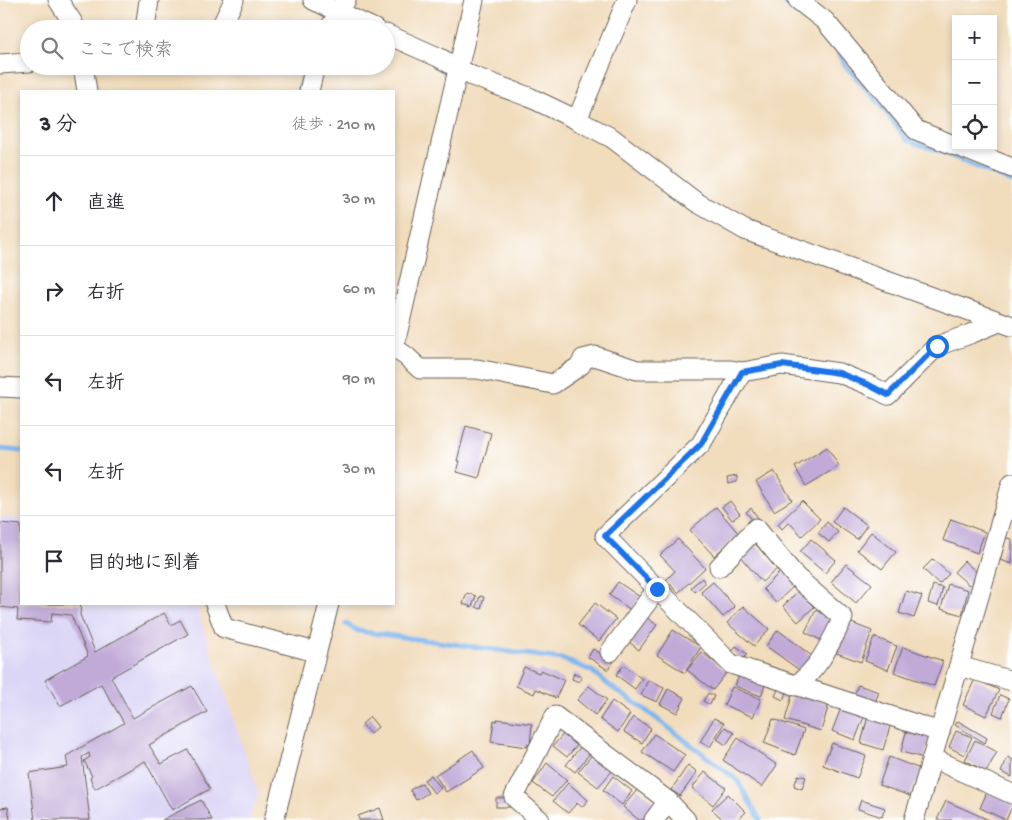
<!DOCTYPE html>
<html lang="ja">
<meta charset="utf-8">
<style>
:root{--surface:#fff;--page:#f2f2f3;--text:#2b2b33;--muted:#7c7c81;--line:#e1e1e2}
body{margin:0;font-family:"Gochi Hand","Klee One",sans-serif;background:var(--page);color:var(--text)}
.controls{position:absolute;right:15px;top:15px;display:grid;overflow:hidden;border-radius:0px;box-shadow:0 2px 8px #0003}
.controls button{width:45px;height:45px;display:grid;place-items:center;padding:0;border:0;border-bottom:1px solid var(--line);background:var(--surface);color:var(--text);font:25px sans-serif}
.stop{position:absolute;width:15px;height:15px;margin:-11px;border:4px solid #1a73e8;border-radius:50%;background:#fff}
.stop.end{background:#1a73e8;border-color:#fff;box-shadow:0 1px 5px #0008}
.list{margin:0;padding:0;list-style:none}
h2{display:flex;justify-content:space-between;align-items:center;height:65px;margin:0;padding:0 20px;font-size:21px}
h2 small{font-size:16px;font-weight:400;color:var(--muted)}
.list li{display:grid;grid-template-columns:32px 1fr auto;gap:15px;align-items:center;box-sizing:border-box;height:90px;padding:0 20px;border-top:1px solid var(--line)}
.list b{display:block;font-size:19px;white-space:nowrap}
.list em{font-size:16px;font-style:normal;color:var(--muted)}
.icon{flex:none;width:28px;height:28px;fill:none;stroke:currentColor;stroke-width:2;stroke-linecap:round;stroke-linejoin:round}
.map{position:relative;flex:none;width:1012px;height:820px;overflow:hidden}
.search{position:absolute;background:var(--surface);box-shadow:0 2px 8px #0003;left:20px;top:20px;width:375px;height:55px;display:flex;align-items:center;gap:12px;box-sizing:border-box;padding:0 18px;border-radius:28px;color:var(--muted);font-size:19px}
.panel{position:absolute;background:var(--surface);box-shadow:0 2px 8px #0003;left:20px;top:90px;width:375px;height:515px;border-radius:0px}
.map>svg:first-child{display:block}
.built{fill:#dcd6f6}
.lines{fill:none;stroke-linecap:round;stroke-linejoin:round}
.stream{stroke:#80b6ee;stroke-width:5}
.building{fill:#c1aad8}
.minor-casing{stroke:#675f54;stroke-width:21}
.minor{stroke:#fff;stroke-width:19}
.route{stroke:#1a73e8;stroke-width:6}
</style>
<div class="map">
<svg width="1012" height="820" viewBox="0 0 1012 820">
<rect width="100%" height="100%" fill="#fff"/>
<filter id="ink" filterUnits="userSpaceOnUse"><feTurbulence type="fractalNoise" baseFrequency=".02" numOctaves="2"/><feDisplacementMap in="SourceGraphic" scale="10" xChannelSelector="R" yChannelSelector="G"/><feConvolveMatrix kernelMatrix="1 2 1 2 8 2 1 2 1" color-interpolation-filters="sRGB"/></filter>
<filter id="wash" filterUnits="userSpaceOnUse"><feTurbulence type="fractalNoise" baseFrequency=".0096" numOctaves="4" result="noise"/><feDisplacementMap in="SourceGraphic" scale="20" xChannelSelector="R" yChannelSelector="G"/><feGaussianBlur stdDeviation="1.12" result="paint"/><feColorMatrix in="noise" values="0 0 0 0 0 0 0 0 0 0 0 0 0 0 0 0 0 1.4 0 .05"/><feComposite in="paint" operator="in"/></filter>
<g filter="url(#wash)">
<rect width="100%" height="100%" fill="#f1dcbc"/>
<polygon class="built" points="0,517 21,519 21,604 195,604 259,795 249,820 0,820"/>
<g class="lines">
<g class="stream">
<polyline points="781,0 828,37"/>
<polyline points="837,47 845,65 880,104 907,140 942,152 1012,182"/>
<polyline points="299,91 306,67"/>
<polyline points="0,449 21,451"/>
<polyline points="346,624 358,631 562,659 592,671 611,687 640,706 737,780 760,820"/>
</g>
</g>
<g id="blocks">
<g class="building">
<polygon points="466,426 491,433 479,478 457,472 460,461 457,461"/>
<polygon points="827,447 839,466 806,486 795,467"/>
<polygon points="774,471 792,500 774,511 756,482"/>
<polygon points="737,476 737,482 728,484 727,478"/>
<polygon points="730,501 740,514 732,520 722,507"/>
<polygon points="802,501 820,519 802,536 789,522 782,529 778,524"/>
<polygon points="716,507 739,534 714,556 690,530"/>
<polygon points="843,507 867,525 857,539 832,522"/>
<polygon points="751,508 759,519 754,522 746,512"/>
<polygon points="951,519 985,532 977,553 943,540"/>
<polygon points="827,522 838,532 829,542 818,533"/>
<polygon points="0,523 21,525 21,604 81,604 80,615 95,652 164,613 171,625 180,620 188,634 111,677 133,718 192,686 207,712 149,745 161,764 188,750 210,789 172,810 145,761 95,789 90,778 92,776 84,761 90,757 89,753 82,757 90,820 35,820 29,773 68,767 66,756 124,723 101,684 60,706 45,680 88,656 71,615 52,613 51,622 17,620 18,609 0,607"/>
<polygon points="871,532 896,552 882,569 857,550"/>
<polygon points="1006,538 1012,539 1012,564 1000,560"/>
<polygon points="678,539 705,568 678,593 666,580 675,571 660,555"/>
<polygon points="811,539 836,560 825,573 800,552"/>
<polygon points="753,541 777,569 762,582 738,554"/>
<polygon points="933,559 949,574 939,584 923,569"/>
<polygon points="964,561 979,574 969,585 954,572"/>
<polygon points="846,564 872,584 856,603 831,582"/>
<polygon points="782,570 796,584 776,603 763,589"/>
<polygon points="702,578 705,583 695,592 691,587"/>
<polygon points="618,582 640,597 631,610 609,595"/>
<polygon points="713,582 735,607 723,617 701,592"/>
<polygon points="948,584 968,590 962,615 941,609"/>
<polygon points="933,585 943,588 938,606 928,603"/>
<polygon points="798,591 814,607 798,622 783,606"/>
<polygon points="906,591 922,596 914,618 899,613"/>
<polygon points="467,593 476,596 472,607 463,604"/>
<polygon points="480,596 484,597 481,609 476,607"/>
<polygon points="595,603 616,619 599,641 578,625"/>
<polygon points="743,606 769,629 754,646 727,623"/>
<polygon points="816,610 839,622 828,644 805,632"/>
<polygon points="646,617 657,625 639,650 628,641"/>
<polygon points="846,621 872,631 861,662 834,652"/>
<polygon points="673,630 701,647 685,673 657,655"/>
<polygon points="778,630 813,657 802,672 766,646"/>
<polygon points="874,637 897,646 888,670 865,661"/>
<polygon points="736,646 747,654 743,660 732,652"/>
<polygon points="903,647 943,661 934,686 894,672"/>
<polygon points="593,649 614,661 608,670 588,657"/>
<polygon points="702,652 727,672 713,690 687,670"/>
<polygon points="624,665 642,679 635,689 616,675"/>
<polygon points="524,667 539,673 541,670 564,680 556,698 536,689 534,694 516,686"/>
<polygon points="740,672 766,682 761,696 735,686"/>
<polygon points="574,673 582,676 579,682 572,679"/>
<polygon points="975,679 999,690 986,716 963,705"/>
<polygon points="648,680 664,688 657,702 641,695"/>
<polygon points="858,685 879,692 874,705 853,697"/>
<polygon points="589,686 607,700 595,715 577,700"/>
<polygon points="732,687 761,699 753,717 724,705"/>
<polygon points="779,687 788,691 783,700 775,696"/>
<polygon points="668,689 685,698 677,713 660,704"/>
<polygon points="793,692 829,704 821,731 785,720"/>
<polygon points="708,693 714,696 710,705 703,701"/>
<polygon points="1000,695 1009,699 1002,717 993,713"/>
<polygon points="612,701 630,714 618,732 600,719"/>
<polygon points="841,708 864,717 855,740 832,731"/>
<polygon points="868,716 891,723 883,750 861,743"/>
<polygon points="370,717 378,727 370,734 362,724"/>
<polygon points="633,717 651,728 642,743 624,732"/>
<polygon points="714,718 724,723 710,747 700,742"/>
<polygon points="497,719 532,724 530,745 527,744 527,747 491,742 494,720 497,721"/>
<polygon points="773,719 804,730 795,755 764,743"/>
<polygon points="958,721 987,738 985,743 955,725"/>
<polygon points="725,727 734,733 726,745 717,739"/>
<polygon points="956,731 972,737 964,755 949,747"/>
<polygon points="565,732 579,743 567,757 553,746"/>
<polygon points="906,732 930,738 924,758 901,752"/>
<polygon points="654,734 685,755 673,772 642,752"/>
<polygon points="738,738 777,765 762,787 723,760"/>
<polygon points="975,740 997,752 986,772 965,760"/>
<polygon points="832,743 866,756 857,778 823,765"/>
<polygon points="581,746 590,753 575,772 566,765"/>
<polygon points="473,750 484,768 446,792 435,775"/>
<polygon points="592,755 612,771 598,787 578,772"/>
<polygon points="889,757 923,770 918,785 915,784 910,796 879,785"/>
<polygon points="1008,757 1012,759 1012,777 1001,772"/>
<polygon points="547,763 567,780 552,797 533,783"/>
<polygon points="688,765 697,772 680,796 671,790"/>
<polygon points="705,772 726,788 713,805 692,788"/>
<polygon points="431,775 441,788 434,793 424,780"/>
<polygon points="798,775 806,777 802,789 794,786"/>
<polygon points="613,776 632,791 622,805 603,790"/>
<polygon points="422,783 428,793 416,800 410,790"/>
<polygon points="568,783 588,800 582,807 577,803 568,813 553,801"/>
<polygon points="638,789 656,803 643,820 639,820 623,807"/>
<polygon points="987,792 1012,802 1012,807 1006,820 980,808"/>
<polygon points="728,794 746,812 737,820 723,820 712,809"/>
<rect x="496" y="798" width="15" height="9"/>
<polygon points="201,800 212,820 162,820"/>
<polygon points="861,800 885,808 882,817 858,809"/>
<polygon points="946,801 989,820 937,820"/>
<polygon points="8,807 10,820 0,820 0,808"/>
<polygon points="380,808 384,820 359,820 358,816"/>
</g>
</g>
</g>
<g filter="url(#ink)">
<use href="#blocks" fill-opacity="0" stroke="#675f54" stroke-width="1"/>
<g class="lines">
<defs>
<g id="minor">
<polyline points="58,0 73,23 74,29"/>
<polyline points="313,0 375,29"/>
<polyline points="798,0 825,21 916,130 956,146"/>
<polyline points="145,29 149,0"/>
<polyline points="220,29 234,0"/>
<polyline points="329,29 346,0"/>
<polyline points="386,34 438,57 472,76 529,97 577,120 612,138 696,202 745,230 1012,326"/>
<polyline points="0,64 29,62"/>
<polyline points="83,66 87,91"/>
<polyline points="309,91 315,66"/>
<polyline points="577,120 627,0"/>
<polyline points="957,146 1012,168"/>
<polyline points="394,348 406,356 420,369 477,369 553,384 581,365 583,359 595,356 637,370 731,370 742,372 782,365 839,373 869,385 888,395 937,346 970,334 999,322"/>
<polyline points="394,348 474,0"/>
<polyline points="742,372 701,444 605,536 731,664 940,732"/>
<polyline points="0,387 21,388"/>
<path d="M719 567 756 528 796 577 843 618C830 644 819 669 795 686"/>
<polyline points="215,604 224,628 316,652"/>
<polyline points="610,652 657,589"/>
<polyline points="959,666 1012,681"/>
<polyline points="932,758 1012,794"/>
<polyline points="274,820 329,604"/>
<polyline points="540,820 514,797 555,716 668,801 686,820"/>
<polyline points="654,820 668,801"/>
<polyline points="914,820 1012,483"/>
</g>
</defs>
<use href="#minor" class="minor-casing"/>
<use href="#minor" class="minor"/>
</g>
</g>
<g class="lines" filter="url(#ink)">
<polyline class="route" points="657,589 605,536 701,444 742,372 782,365 839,373 869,385 888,395 937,346"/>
</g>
</svg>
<div class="controls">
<button>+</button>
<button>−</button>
<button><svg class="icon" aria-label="locate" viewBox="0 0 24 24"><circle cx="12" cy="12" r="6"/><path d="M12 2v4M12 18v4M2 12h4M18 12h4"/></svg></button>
</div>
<div class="stop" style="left:937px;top:346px"></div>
<div class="stop end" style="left:657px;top:589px"></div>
<div class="search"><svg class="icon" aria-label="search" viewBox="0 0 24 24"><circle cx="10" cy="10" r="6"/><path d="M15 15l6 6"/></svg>ここで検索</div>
<section class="panel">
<h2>3 分<small>徒歩 · 210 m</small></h2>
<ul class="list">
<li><svg class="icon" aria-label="ahead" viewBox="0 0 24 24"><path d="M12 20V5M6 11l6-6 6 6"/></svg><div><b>直進</b></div><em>30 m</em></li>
<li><svg class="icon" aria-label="right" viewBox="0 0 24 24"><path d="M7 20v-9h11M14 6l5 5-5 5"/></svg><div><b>右折</b></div><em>60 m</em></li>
<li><svg class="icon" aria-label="left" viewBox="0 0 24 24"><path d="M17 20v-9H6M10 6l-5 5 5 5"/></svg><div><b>左折</b></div><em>90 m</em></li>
<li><svg class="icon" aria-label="left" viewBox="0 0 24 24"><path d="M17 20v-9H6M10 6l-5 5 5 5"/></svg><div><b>左折</b></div><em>30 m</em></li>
<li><svg class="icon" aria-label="arrive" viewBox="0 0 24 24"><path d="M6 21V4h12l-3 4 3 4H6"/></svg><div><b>目的地に到着</b></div></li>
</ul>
</section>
</div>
